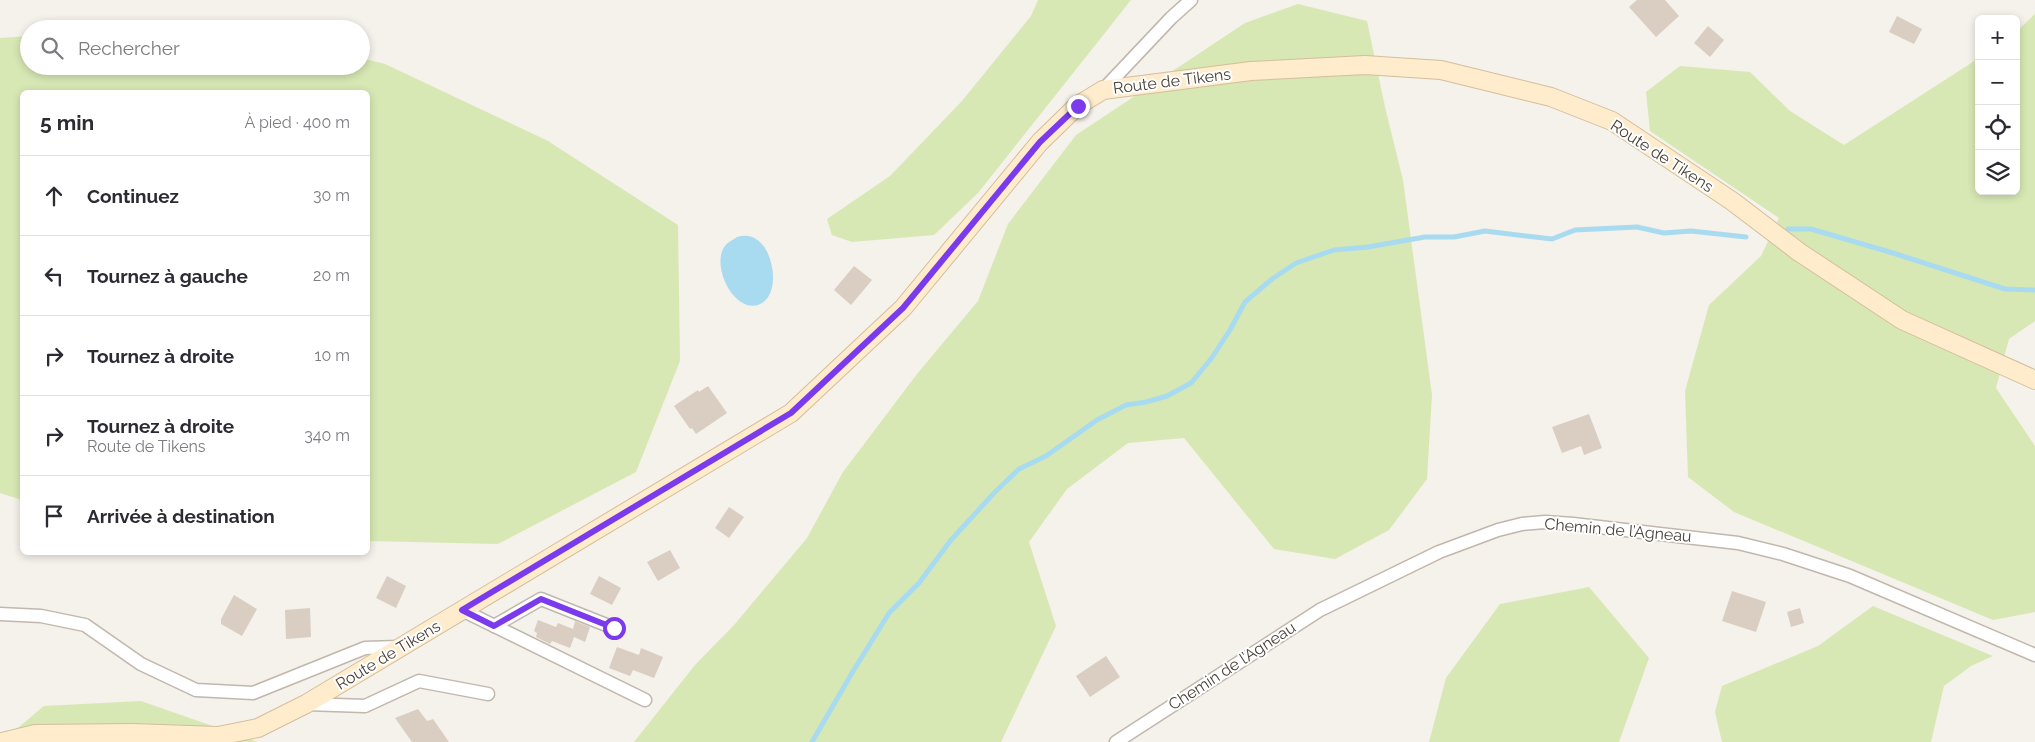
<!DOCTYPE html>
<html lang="fr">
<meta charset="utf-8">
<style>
:root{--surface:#fff;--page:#f2f2f3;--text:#2b2b33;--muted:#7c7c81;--line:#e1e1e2}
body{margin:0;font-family:Raleway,sans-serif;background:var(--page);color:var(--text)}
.controls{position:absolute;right:15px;top:15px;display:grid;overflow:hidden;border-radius:8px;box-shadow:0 2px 8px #0003}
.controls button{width:45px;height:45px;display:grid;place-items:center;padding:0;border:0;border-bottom:1px solid var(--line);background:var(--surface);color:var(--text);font:25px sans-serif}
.stop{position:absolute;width:15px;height:15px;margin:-11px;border:4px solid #7c3aed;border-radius:50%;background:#fff}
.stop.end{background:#7c3aed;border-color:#fff;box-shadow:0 1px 5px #0008}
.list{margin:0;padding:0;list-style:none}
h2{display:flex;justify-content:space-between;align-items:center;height:65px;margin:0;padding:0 20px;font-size:21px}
h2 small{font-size:16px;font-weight:400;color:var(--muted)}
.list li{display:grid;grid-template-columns:32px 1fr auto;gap:15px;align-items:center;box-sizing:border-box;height:80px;padding:0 20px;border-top:1px solid var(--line)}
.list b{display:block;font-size:19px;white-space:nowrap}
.list p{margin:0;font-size:16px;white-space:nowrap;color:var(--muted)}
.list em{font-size:16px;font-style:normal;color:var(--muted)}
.icon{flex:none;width:28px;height:28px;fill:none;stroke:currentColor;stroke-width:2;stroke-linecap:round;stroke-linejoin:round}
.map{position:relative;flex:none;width:2035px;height:742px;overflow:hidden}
.search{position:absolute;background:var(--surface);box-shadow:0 2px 8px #0003;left:20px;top:20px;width:350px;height:55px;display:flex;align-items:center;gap:12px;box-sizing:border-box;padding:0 18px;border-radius:28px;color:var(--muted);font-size:19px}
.panel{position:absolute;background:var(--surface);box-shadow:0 2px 8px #0003;left:20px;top:90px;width:350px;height:465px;border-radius:8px}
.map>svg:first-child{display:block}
.green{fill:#d7e8b4}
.water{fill:#a9dbf0}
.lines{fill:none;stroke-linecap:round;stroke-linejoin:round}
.stream{stroke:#a9dbf0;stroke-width:5}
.building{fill:#dacec3}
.street-casing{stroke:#c1b7ad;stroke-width:15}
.secondary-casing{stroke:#d4be9b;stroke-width:20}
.street{stroke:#fff;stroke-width:12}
.secondary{stroke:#feeccc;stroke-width:18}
.route{stroke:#7c3aed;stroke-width:6}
.labels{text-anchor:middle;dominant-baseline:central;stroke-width:4;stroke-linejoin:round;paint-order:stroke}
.street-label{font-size:16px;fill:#494138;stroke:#fff}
</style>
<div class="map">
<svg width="2035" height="742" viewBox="0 0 2035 742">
<rect width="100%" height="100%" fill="#f5f1eb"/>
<g class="green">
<polygon points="1038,0 1131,0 978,193 934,235 852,242 832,235 827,219 890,176 962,101 1031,16"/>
<polygon points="1298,4 1367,21 1385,107 1403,180 1432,395 1427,479 1389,530 1335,559 1274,549 1184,438 1128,443 1067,489 1029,542 1056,626 1001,742 634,742 695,665 735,624 807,538 843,472 917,374 978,301 1008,224 1076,135 1245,23"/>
<polygon points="2035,14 2035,321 2009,339 1996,388 2035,446 2035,612 1993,620 1734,512 1688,477 1685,391 1709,305 1761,256 1779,218 1650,131 1646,92 1680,66 1750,72 1790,111 1844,145 1979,58 1979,191 2016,191 2016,32"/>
<polygon points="29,36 29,66 361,66 361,58 385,64 548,141 678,225 680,361 636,472 498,544 368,541 368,92 22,92 22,500 0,493 0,38"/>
<polygon points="1589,587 1649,658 1619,742 1429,742 1446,678 1500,604"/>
<polygon points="1873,606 1993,656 1971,666 1944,686 1931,742 1722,742 1715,712 1722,686 1818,646"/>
<polygon points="141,701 258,742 1,742 44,706"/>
</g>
<path class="water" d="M737 237C742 236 747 235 752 237 774 244 783 297 758 305 734 312 713 269 723 249 726 243 731 241 737 237Z"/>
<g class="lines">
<g class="stream">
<polyline points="1788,229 1811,229 1893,253 2005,289 2035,290"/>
<polyline points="812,742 852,673 889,613 919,583 951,540 995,492 1019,469 1046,456 1097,420 1126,405 1146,402 1167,396 1191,383 1211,359 1230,330 1245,302 1272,279 1296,263 1334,250 1368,247 1425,237 1454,237 1485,231 1552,239 1575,230 1637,227 1664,233 1691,231 1746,237"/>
</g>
</g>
<g class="building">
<polygon points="1637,0 1665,0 1679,16 1656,37 1629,7"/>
<polygon points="1897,16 1922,29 1914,44 1889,32"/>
<polygon points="1708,26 1724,40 1710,57 1694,43"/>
<polygon points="854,266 872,280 851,305 834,290"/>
<polygon points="708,386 727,413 696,434 692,428 690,429 674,406 698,390 699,392"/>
<polygon points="1589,414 1602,448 1584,455 1581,446 1562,453 1552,427"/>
<polygon points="729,507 744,517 729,538 715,528"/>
<polygon points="670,550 680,568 658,581 647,562"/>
<polygon points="387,576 406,586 396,608 376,598"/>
<polygon points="599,576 621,588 612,605 590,594"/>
<polygon points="1732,591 1766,602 1756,632 1722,621"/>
<polygon points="234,595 257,609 242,636 221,624 221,619"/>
<polygon points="310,608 311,637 286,639 285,610"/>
<polygon points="1800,608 1804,623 1791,627 1787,612"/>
<polygon points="538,620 556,627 558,623 573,629 575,621 590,627 585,642 574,637 570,648 552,641 550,644 536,637 537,633 534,631"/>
<polygon points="617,647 639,655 641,648 663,657 654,678 633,670 630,676 609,668"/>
<polygon points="1106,656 1120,677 1090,697 1076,676"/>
<polygon points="418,709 427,721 433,719 449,742 412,742 395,718"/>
</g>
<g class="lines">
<defs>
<g id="street">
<polyline points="1103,90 1171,18 1191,0"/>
<polyline points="462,610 645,700"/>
<polyline points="0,614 41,616 85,625 141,664 196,690 253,693 365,648 399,647"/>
<polyline points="494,626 541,599 614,628"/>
<polyline points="306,704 365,706 419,681 488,694"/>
<polyline points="1116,742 1320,610 1439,552 1498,530 1522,524 1545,522 1573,524 1738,543 1783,554 1850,576 2035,655"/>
</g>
<polyline id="secondary" points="2,742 35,734 132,733 218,736 258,728 306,704 791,413 903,308 1040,142 1077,106 1103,90 1251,71 1365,65 1441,70 1551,97 1612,121 1732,201 1799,252 1902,320 2035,380"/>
</defs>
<use href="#street" class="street-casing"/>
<use href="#secondary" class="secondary-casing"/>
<use href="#street" class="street"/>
<use href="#secondary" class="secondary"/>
</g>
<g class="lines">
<polyline class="route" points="614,628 541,599 494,626 462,610 791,413 903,308 1040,142 1078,106"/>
</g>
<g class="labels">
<g class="street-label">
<text transform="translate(1172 81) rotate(-7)">Route de Tikens</text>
<text transform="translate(1662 156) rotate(33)">Route de Tikens</text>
<text transform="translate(1618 530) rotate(5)">Chemin de l’Agneau</text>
<text transform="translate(388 655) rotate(-31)">Route de Tikens</text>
<text transform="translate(1232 666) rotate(-33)">Chemin de l’Agneau</text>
</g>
</g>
</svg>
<div class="controls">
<button>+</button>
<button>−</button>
<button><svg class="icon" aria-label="locate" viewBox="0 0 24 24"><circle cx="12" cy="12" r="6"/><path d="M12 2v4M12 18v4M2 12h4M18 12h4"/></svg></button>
<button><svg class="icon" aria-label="layers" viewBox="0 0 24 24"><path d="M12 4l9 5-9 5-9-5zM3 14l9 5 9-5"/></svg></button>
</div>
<div class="stop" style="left:614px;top:628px"></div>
<div class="stop end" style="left:1078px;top:106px"></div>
<div class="search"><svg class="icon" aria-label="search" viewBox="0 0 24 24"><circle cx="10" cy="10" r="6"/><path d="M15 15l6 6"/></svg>Rechercher</div>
<section class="panel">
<h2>5 min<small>À pied · 400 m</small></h2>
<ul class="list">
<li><svg class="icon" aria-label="ahead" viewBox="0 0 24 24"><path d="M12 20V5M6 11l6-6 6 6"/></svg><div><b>Continuez</b></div><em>30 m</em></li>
<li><svg class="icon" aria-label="left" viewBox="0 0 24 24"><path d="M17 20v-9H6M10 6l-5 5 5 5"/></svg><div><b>Tournez à gauche</b></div><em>20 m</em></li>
<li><svg class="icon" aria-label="right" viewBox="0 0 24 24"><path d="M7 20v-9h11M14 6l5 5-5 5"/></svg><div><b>Tournez à droite</b></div><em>10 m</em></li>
<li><svg class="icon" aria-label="right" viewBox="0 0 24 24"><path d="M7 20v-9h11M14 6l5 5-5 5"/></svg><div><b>Tournez à droite</b><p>Route de Tikens</p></div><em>340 m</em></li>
<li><svg class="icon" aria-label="arrive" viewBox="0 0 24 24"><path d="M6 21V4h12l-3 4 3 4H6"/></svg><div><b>Arrivée à destination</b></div></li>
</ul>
</section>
</div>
